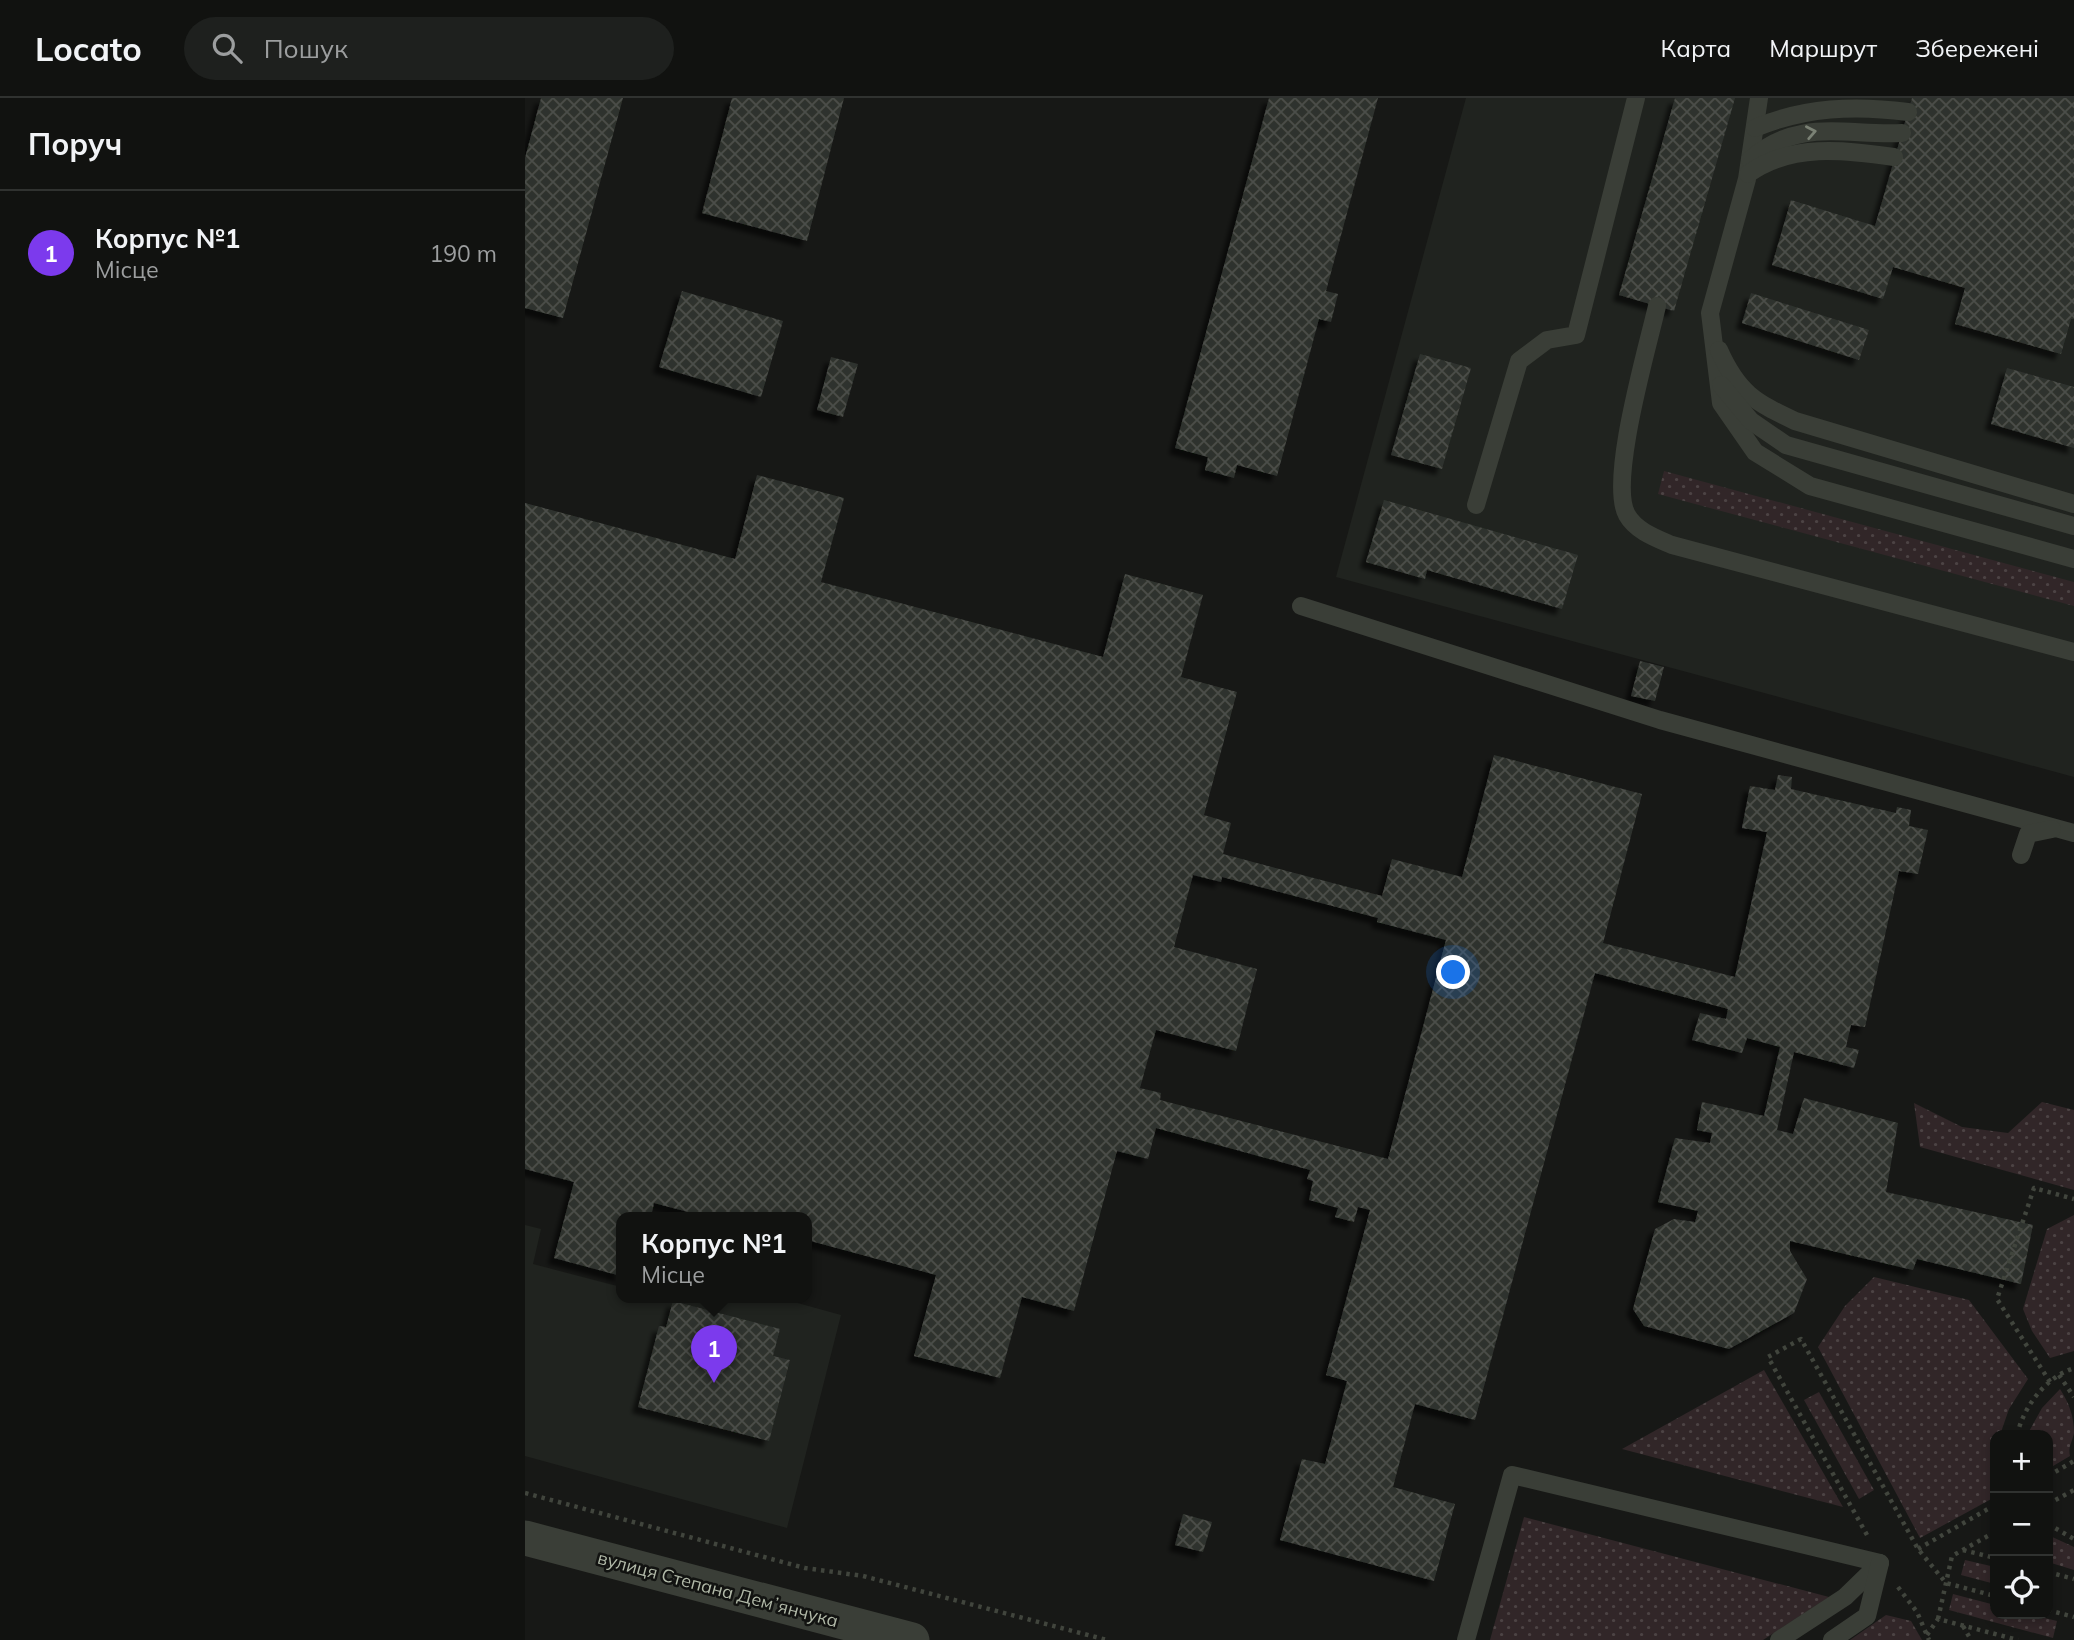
<!DOCTYPE html>
<html lang="uk">
<meta charset="utf-8">
<style>
:root{--surface:#111210;--page:#1e201e;--text:#f1f3f6;--muted:#9c9e9f;--line:#303230;--accent:#7c3aed}
body{margin:0;font-family:Mulish,sans-serif;background:var(--page);color:var(--text)}
.controls{position:absolute;right:21px;bottom:21px;display:grid;overflow:hidden;border-radius:14px;box-shadow:0 4px 10px #0003}
.controls button{width:63px;height:63px;display:grid;place-items:center;padding:0;border:0;border-bottom:2px solid var(--line);background:var(--surface);color:var(--text);font:35px sans-serif}
.you{position:absolute;left:929px;top:875px;width:24px;height:24px;margin:-18px;border:5px solid #fff;border-radius:50%;background:#1a73e8;box-shadow:0 0 0 10px #1a73e833}
.badge{display:grid;place-items:center;width:46px;height:46px;border-radius:50%;background:var(--accent);color:#fff;font-size:23px;font-weight:700}
.pin{position:absolute;translate:-50% -58px;filter:drop-shadow(0 2px 4px #0008)}
.pin::after{content:'';position:absolute;top:37px;width:24px;height:21px;background:inherit;clip-path:polygon(0 0,100% 0,50% 100%)}
.popup{position:absolute;left:91px;top:1114px;width:196px;height:91px;box-sizing:border-box;display:grid;place-content:center;border-radius:14px;background:var(--surface);filter:drop-shadow(0 2px 5px #0005);font-size:23px;white-space:nowrap;color:var(--muted)}
.popup b{font-size:26px;color:var(--text)}
.popup::after{content:'';position:absolute;left:50%;top:100%;margin-left:-14px;border:14px solid transparent;border-top-color:var(--surface)}
.list{margin:0;padding:0;list-style:none}
h2{display:flex;justify-content:space-between;align-items:center;height:91px;margin:0;padding:0 28px;font-size:30px}
h2 small{font-size:23px;font-weight:400;color:var(--muted)}
.list li{display:grid;grid-template-columns:46px 1fr auto;gap:21px;align-items:center;box-sizing:border-box;height:126px;padding:0 28px;border-top:2px solid var(--line)}
.list b{display:block;font-size:26px;white-space:nowrap}
.list p{margin:0;font-size:23px;white-space:nowrap;color:var(--muted)}
.list em{font-size:23px;font-style:normal;color:var(--muted)}
.icon{flex:none;width:38px;height:38px;fill:none;stroke:currentColor;stroke-width:2;stroke-linecap:round;stroke-linejoin:round}
.map{position:relative;flex:none;width:1549px;height:1542px;overflow:hidden}
header{display:flex;align-items:center;gap:42px;box-sizing:border-box;height:98px;padding:0 35px;background:var(--surface);border-bottom:2px solid var(--line)}
header strong{font-size:33px}
nav{display:flex;gap:38px;margin-inline-start:auto;font-size:24px}
.search{width:490px;height:63px;background:var(--page);display:flex;align-items:center;gap:18px;box-sizing:border-box;padding:0 24px;border-radius:38px;color:var(--muted);font-size:26px}
main{display:flex}
aside{flex:1;background:var(--surface)}
.map>svg:first-child{display:block}
.built{fill:#20231f}
.grass{fill:url(#grass-dots)}
.building{fill:url(#building-cross-hatch);fill-rule:evenodd;filter:url(#shadow)}
.lines{fill:none;stroke-linecap:round;stroke-linejoin:round}
.path{stroke:#41453d;stroke-width:4.5;stroke-dasharray:3.5 5;stroke-linecap:butt}
.service{stroke:#3a3e37;stroke-width:18}
.minor{stroke:#3a3e37;stroke-width:35}
.oneway{stroke:#7b8275}
.labels{text-anchor:middle;dominant-baseline:central;stroke-width:5;stroke-linejoin:round;paint-order:stroke}
.street-label{font-size:18px;fill:#b1b9a8;stroke:#121311}
</style>
<header>
<strong>Locato</strong>
<div class="search"><svg class="icon" aria-label="search" viewBox="0 0 24 24"><circle cx="10" cy="10" r="6"/><path d="M15 15l6 6"/></svg>Пошук</div>
<nav><a>Карта</a><a>Маршрут</a><a>Збережені</a></nav>
</header>
<main>
<aside>
<h2>Поруч<small></small></h2>
<ul class="list">
<li><span class="badge">1</span><div><b>Корпус №1</b><p>Місце</p></div><em>190 m</em></li>
</ul>
</aside>
<div class="map">
<svg width="1549" height="1542" viewBox="0 0 1549 1542">
<defs>
<pattern id="grass-dots" width="8" height="8" patternUnits="userSpaceOnUse" patternTransform="scale(1.75)"><rect width="8" height="8" fill="#312628"/><path d="M2 2h.1M6 6h.1" fill="none" stroke="#4c4344" stroke-width="1.8" stroke-linecap="round"/></pattern>
<pattern id="building-cross-hatch" width="8" height="8" patternUnits="userSpaceOnUse" patternTransform="scale(1.75)"><rect width="8" height="8" fill="#2f332e"/><path d="M0 0l8 8M0 8l8-8" fill="none" stroke="#4b4e49"/></pattern>
<filter id="shadow"><feDropShadow dx="-6" dy="6" stdDeviation="2" flood-color="#0009"/></filter>
</defs>
<rect width="100%" height="100%" fill="#171816"/>
<g class="built">
<polygon points="941,0 1549,0 1549,679 811,479"/>
<polygon points="0,1127 16,1131 8,1166 96,1189 96,1199 251,1199 316,1217 262,1430 0,1358"/>
</g>
<g class="grass">
<polygon points="1139,373 1549,484 1549,508 1133,396"/>
<polygon points="1517,1004 1549,1012 1549,1092 1395,1049 1389,1005 1437,1029 1483,1035"/>
<polygon points="1549,1117 1549,1253 1525,1260 1507,1233 1498,1211 1522,1131"/>
<polygon points="1349,1179 1444,1202 1503,1281 1484,1311 1475,1337 1470,1337 1470,1399 1395,1440 1293,1249 1320,1208"/>
<polygon points="1239,1272 1318,1409 1097,1351"/>
<path d="M1535 1291C1544 1305 1549 1318 1549 1335 1547 1345 1543 1348 1545 1358L1523 1371V1337H1502L1517 1310Z"/>
<polygon points="1294,1294 1349,1392 1334,1401 1279,1302"/>
<polygon points="999,1419 1304,1499 1238,1542 965,1542"/>
<polygon points="1523,1437 1549,1449 1549,1472 1523,1464"/>
<polygon points="1440,1462 1470,1469 1470,1486 1436,1477"/>
<polygon points="1428,1496 1470,1507 1470,1516 1504,1516 1532,1523 1528,1540 1424,1512"/>
<polygon points="1361,1517 1386,1523 1397,1542 1325,1542"/>
</g>
<g class="building">
<polygon points="16,0 98,0 38,220 0,210 0,60"/>
<polygon points="207,0 319,0 282,143 177,115"/>
<polygon points="744,0 853,0 801,193 813,196 806,224 794,221 752,378 712,367 709,380 680,372 683,359 650,350"/>
<polygon points="1150,0 1210,0 1149,213 1094,197"/>
<polygon points="1387,0 1549,0 1549,221 1546,221 1536,256 1430,226 1440,190 1368,169 1358,201 1247,167 1266,102 1350,128"/>
<polygon points="157,193 258,223 236,299 134,269"/>
<polygon points="1226,195 1344,232 1334,262 1217,225"/>
<polygon points="895,256 946,270 917,371 866,357"/>
<polygon points="306,259 333,266 318,319 292,312"/>
<polygon points="1482,270 1549,289 1549,350 1466,326"/>
<path d="M232 377 319 400 296 484 578 559 600 476 678 497 656 579 712 594 679 717 706 725 698 756 857 798 867 761 937 779 969 657 1117 696 1078 845 1210 879 1242 734 1217 730 1225 688 1250 692 1253 677 1267 679 1266 691 1371 715 1372 709 1386 712 1384 728 1403 732 1393 776 1374 773 1340 929 1326 927 1321 949 1334 952 1329 970 1269 954 1252 1032 1268 1036 1279 1000 1373 1025 1361 1094 1508 1127 1496 1186 1392 1161 1388 1172 1265 1143V1153L1282 1181 1269 1215 1204 1251 1119 1228 1108 1211 1130 1131 1149 1121 1170 1124 1173 1113 1133 1104 1150 1040 1185 1045 1187 1035 1172 1032 1177 1004 1239 1018 1255 949 1222 940 1217 955 1167 942 1175 915 1201 921 1203 911 1070 875 950 1322 890 1306 868 1389 930 1406 909 1483 755 1442 777 1361 800 1366 822 1283 801 1277 845 1112 833 1109 829 1124 810 1119 813 1110 784 1102 788 1083 782 1081 785 1072 631 1030 623 1061 592 1053 549 1213 497 1199 475 1280 389 1258 411 1177 282 1142V1119H182L129 1105 126 1119H96V1178L29 1160 49 1084 0 1071V405L210 461ZM668 777 696 784 697 779 853 820 852 824 921 842 863 1061 635 1002 636 995 615 990 631 932 711 953 732 871 649 849Z"/>
<polygon points="859,402 1053,457 1037,511 902,472 900,481 841,464"/>
<polygon points="1115,563 1139,569 1130,603 1106,598"/>
<polygon points="148,1203 255,1231 248,1258 265,1262 244,1343 113,1309 134,1228 141,1229"/>
<polygon points="658,1416 687,1424 678,1454 650,1447"/>
</g>
<g class="lines">
<g class="path">
<polyline points="1534,1277 1549,1299"/>
<polyline points="1525,1284 1472,1201 1509,1090 1549,1101"/>
<path d="M1492 1337C1499 1308 1520 1280 1549 1270"/>
<polyline points="1523,1378 1549,1363"/>
<polyline points="0,1395 280,1470 338,1478 582,1542"/>
<polyline points="1523,1406 1549,1392"/>
<polyline points="1523,1426 1549,1441"/>
<polyline points="1342,1437 1243,1259 1276,1241 1393,1451 1421,1485 1470,1498"/>
<polyline points="1393,1451 1470,1407"/>
<polyline points="1438,1452 1470,1460"/>
<polyline points="1523,1474 1549,1481"/>
<polyline points="1373,1489 1392,1514 1404,1542"/>
<polyline points="1523,1512 1549,1519"/>
<polyline points="1413,1521 1427,1458 1470,1434"/>
<polyline points="1438,1528 1446,1542"/>
<polyline points="1402,1537 1413,1521 1493,1542"/>
</g>
<g class="service">
<polyline points="1234,0 1222,81 1185,215 1196,305 1230,354 1285,388 1549,461"/>
<path d="M1230 30C1280 9 1330 7 1383 14"/>
<path d="M1225 62C1273 19 1321 38 1377 35"/>
<path d="M1223 76C1266 45 1319 52 1369 59"/>
<path d="M1132 208C1123 248 1083 384 1102 417 1111 433 1131 440 1147 447L1549 554"/>
<path d="M1194 252C1213 295 1230 304 1270 323L1549 406"/>
<polyline points="1196,287 1226,323 1261,347 1549,428"/>
<polyline points="951,407 994,263 1022,242 1051,237 1111,0"/>
<polyline points="776,508 1135,622 1549,735"/>
<polyline points="1496,757 1503,736 1527,731"/>
<polyline points="941,1542 987,1377 1355,1465 1320,1499 1254,1542"/>
<polyline points="1307,1542 1342,1518 1355,1465"/>
</g>
<polyline class="minor" points="0,1440 387,1542"/>
</g>
<defs><path id="oneway-chevron" d="M-2-3.5L2.5 0L-2 3.5" fill="none" stroke-width="1.6" stroke-linecap="round" stroke-linejoin="round" transform="scale(1.75)"/></defs>
<use class="oneway" href="#oneway-chevron" transform="translate(1286 34) rotate(-11)"/>
<g class="labels">
<g class="street-label">
<text transform="translate(193 1491) rotate(15)">вулиця Степана Демʼянчука</text>
</g>
</g>
</svg>
<div class="controls">
<button>+</button>
<button>−</button>
<button><svg class="icon" aria-label="locate" viewBox="0 0 24 24"><circle cx="12" cy="12" r="6"/><path d="M12 2v4M12 18v4M2 12h4M18 12h4"/></svg></button>
</div>
<div class="you"></div>
<div class="pin badge" style="left:189px;top:1285px">1</div>
<div class="popup"><b>Корпус №1</b>Місце</div>
</div>
</main>
